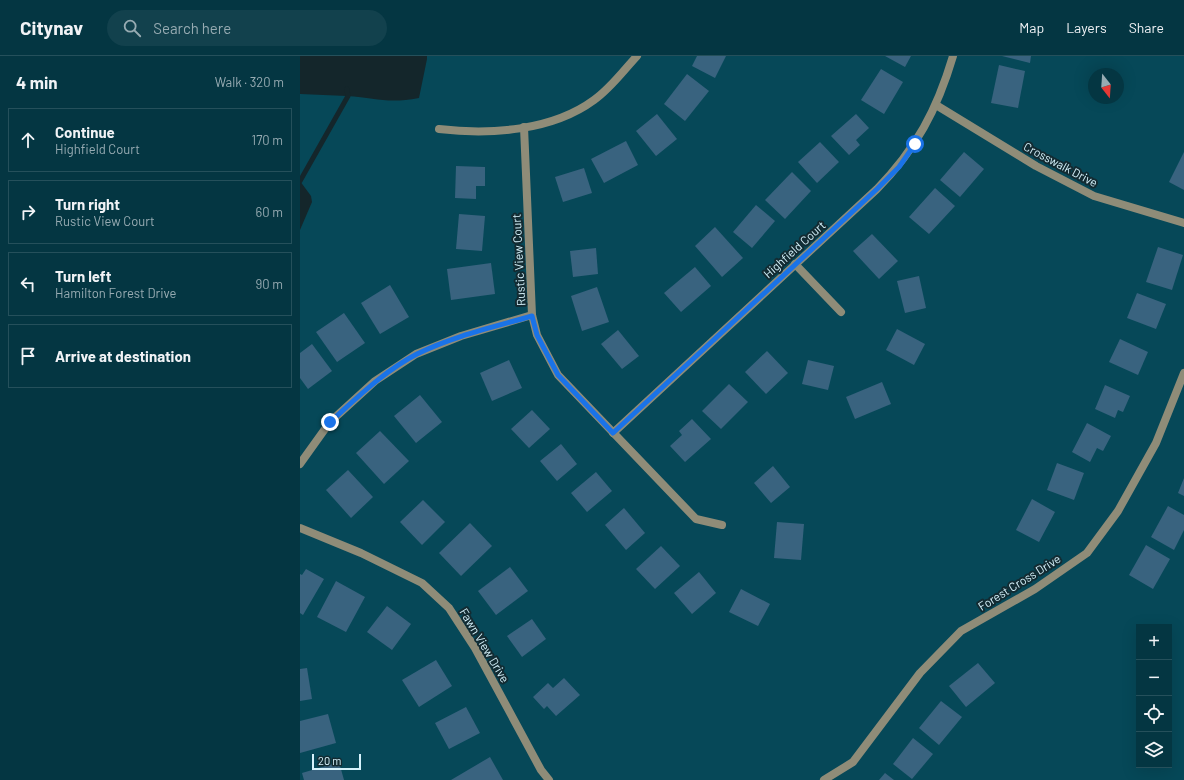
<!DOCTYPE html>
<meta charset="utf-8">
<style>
:root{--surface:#043642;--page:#12414d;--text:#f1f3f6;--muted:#97abb2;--line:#25505b}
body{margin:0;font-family:Barlow,sans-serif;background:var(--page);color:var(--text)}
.controls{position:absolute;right:12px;bottom:12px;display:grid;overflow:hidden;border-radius:0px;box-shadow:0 4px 16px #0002}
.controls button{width:36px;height:36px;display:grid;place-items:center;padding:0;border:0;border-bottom:1px solid var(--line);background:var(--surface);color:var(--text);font:20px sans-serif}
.compass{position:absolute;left:788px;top:12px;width:36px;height:36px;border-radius:50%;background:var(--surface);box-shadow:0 4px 16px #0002;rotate:163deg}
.scale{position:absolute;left:12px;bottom:10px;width:49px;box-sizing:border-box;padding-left:4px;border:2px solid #d5f2fb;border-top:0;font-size:11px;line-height:14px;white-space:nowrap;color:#d5f2fb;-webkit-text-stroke:3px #132b32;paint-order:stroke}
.stop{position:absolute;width:12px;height:12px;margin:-9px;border:3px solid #1a73e8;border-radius:50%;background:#fff}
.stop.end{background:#1a73e8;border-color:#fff;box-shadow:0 1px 4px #0008}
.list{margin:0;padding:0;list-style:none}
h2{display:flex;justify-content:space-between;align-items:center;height:52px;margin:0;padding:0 16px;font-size:17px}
h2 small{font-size:13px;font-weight:400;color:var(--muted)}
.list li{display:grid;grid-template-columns:26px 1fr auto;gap:12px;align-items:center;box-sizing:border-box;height:64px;margin:0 8px 8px;padding:0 8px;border:1px solid var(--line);border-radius:0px}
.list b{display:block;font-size:15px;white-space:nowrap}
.list p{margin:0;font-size:13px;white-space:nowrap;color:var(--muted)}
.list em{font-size:13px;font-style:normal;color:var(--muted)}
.icon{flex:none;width:22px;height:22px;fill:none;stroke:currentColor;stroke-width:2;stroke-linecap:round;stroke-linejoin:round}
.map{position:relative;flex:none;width:884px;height:724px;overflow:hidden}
header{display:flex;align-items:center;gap:24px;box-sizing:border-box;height:56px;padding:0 20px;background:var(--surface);border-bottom:1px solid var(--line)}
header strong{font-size:19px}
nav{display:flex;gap:22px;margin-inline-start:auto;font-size:14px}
.search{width:280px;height:36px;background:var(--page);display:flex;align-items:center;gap:10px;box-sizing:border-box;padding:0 14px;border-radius:22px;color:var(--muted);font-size:15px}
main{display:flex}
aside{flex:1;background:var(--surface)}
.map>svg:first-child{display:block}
.water{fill:#14262b}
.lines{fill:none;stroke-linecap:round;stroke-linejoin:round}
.stream{stroke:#14262b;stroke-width:5}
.building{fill:#39637f}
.street{stroke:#8f8c78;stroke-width:8}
.route{stroke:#1a73e8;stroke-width:5}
.labels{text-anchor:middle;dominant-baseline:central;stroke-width:4;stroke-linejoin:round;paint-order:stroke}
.street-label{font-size:12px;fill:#d5f2fb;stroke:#132b32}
</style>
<header>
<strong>Citynav</strong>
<div class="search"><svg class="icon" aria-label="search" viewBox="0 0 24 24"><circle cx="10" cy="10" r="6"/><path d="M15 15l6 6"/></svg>Search here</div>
<nav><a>Map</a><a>Layers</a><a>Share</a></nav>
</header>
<main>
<aside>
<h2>4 min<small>Walk · 320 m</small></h2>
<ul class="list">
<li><svg class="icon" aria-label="ahead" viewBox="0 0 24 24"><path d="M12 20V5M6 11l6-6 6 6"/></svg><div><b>Continue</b><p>Highfield Court</p></div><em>170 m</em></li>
<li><svg class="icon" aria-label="right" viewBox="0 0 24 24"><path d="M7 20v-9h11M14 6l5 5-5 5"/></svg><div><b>Turn right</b><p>Rustic View Court</p></div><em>60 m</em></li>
<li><svg class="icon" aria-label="left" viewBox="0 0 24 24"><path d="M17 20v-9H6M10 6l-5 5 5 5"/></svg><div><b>Turn left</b><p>Hamilton Forest Drive</p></div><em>90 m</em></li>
<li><svg class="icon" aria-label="arrive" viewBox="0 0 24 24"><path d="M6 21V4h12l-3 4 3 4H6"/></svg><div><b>Arrive at destination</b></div></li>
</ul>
</aside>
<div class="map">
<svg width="884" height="724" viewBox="0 0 884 724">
<rect width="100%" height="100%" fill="#064858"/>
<g class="water">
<path d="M0 0H127V3L119 42C88 48 76 42 47 40 31 39 16 39 0 38Z"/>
<polygon points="0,125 11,140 12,146 0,174"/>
</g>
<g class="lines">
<polyline class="stream" points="0,125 48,40 47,33"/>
</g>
<g class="building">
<polygon points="397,0 426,0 415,22 392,10"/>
<polygon points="585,0 611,0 605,11"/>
<polygon points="702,0 731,0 730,7"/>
<polygon points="699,9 725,15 718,52 691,47"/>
<polygon points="581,13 603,26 584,58 561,44"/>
<polygon points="387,18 409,35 385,65 364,48"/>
<polygon points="357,58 377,83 356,100 336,75"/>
<polygon points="556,58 569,72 556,84 560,89 549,99 531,80"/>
<polygon points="326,85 338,109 304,127 291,103"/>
<polygon points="520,86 539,106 517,127 498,106"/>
<polygon points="664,96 684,113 660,141 640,124"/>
<polygon points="884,96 884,134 869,126"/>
<polygon points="156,110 185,111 185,130 176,130 176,143 155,142"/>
<polygon points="284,112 292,137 263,146 255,121"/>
<polygon points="492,116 511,135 485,163 465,144"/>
<polygon points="635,132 655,150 629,178 609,161"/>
<polygon points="456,149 475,165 452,192 433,176"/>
<polygon points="159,158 185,160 182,195 156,193"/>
<polygon points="415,171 443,202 422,221 395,190"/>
<polygon points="572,178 598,205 579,223 553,195"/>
<polygon points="858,191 883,199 872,234 846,226"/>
<polygon points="296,192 298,218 273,221 270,195"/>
<polygon points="191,207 195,238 151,244 147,213"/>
<polygon points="395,211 411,230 381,256 364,237"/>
<polygon points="619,220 626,252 605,257 597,225"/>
<polygon points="90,229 109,261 80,278 61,247"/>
<polygon points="297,231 309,266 282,275 271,240"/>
<polygon points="837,237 866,248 856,273 827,262"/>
<polygon points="44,257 65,287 37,306 16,276"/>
<polygon points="597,273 625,288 614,309 586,294"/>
<polygon points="318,274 339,300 322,313 301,288"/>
<polygon points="820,283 848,296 838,319 809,306"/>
<polygon points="12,288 32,315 8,333 0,322 0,297"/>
<polygon points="467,295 488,317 466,338 445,316"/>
<polygon points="209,304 222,332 192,345 180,317"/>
<polygon points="508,304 534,310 528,334 502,328"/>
<polygon points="582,326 591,348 555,363 546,341"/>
<polygon points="429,328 448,346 421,373 402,355"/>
<polygon points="805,329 830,340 823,356 818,354 815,362 795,353"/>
<polygon points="120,339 142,366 116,387 94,360"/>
<polygon points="232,354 250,373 229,392 211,373"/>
<polygon points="392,363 411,383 385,406 370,390 382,379 379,375"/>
<polygon points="787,367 811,380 803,395 797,392 790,406 772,396"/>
<polygon points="80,375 109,405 84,428 56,397"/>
<polygon points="261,388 277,408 257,425 240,405"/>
<polygon points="757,407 784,417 774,444 747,434"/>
<polygon points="473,410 490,431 471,447 454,427"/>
<polygon points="48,414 73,441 51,462 26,434"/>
<polygon points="296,416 312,435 287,456 271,437"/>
<polygon points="884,422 884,440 878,437"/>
<polygon points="732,443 755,456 739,486 716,474"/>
<polygon points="123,444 145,466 122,489 100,466"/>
<polygon points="868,450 884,459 884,474 874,494 851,481"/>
<polygon points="324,452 345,477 326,494 305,469"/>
<polygon points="477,466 504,468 501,504 474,502"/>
<polygon points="170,467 192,490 161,520 139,497"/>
<polygon points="846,489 870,503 853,533 829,519"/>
<polygon points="361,490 380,510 355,533 336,513"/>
<polygon points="210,511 228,535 196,559 178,535"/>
<polygon points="6,513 24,523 3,559 0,557 0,518 2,519"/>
<polygon points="399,516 416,537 392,558 374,537"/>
<polygon points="36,525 65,541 46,576 17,561"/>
<polygon points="441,533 470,548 458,570 429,556"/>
<polygon points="87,550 111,568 92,594 67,576"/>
<polygon points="232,563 246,583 222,601 207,580"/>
<polygon points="136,604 152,630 119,651 102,624"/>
<polygon points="678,607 695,627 666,651 649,630"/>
<polygon points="7,612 12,643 0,645 0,613"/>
<polygon points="264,622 280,639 256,660 247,650 244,653 233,641 248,627 253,632"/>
<polygon points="641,645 662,661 639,689 619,672"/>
<polygon points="166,651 180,677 149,693 135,667"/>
<polygon points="28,658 36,687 0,697 0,665"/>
<polygon points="613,682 633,698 612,723 593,708"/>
<polygon points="190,701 203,724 151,724"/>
<polygon points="39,706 44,724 4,724 2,717"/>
<polygon points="585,717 594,724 579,724"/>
</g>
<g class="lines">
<g class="street">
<polyline points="636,49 736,110 794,140 884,167"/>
<polyline points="224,71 232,259 237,279 258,319 396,463 422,469"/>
<path d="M139 73C190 79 252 75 294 44 311 32 323 15 337 0"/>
<polyline points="495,208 541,256"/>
<path d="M313 377 577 133C616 93 637 54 653 0"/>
<polyline points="0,408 30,366 75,325 116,298 161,280 232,259"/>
<polyline points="0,472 61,497 122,527 149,552 175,592 241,714 249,724"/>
<polyline points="524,724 553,706 620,617 661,575 735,533 787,497 818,455 856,387 884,317"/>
</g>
</g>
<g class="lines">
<path class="route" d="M30 366C57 342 84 315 117 298 153 280 194 271 232 260L237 279 258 319 313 377 577 133 599 111 615 88"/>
</g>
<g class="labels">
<g class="street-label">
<text transform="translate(761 108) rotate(28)">Crosswalk Drive</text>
<text transform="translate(494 193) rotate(-42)">Highfield Court</text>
<text transform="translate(218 204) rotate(-93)">Rustic View Court</text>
<text transform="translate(719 526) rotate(-32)">Forest Cross Drive</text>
<text transform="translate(185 589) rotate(59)">Fawn View Drive</text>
</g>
</g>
</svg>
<div class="controls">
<button>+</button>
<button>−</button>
<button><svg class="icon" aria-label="locate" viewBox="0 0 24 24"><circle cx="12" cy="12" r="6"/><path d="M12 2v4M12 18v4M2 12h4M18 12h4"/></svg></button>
<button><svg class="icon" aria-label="layers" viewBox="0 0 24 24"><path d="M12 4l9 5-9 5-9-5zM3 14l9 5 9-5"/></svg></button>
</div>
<svg class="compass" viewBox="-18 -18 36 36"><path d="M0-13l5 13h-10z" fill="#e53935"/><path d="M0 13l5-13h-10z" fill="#97abb2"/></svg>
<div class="scale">20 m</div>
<div class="stop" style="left:615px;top:88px"></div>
<div class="stop end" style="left:30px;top:366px"></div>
</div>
</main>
